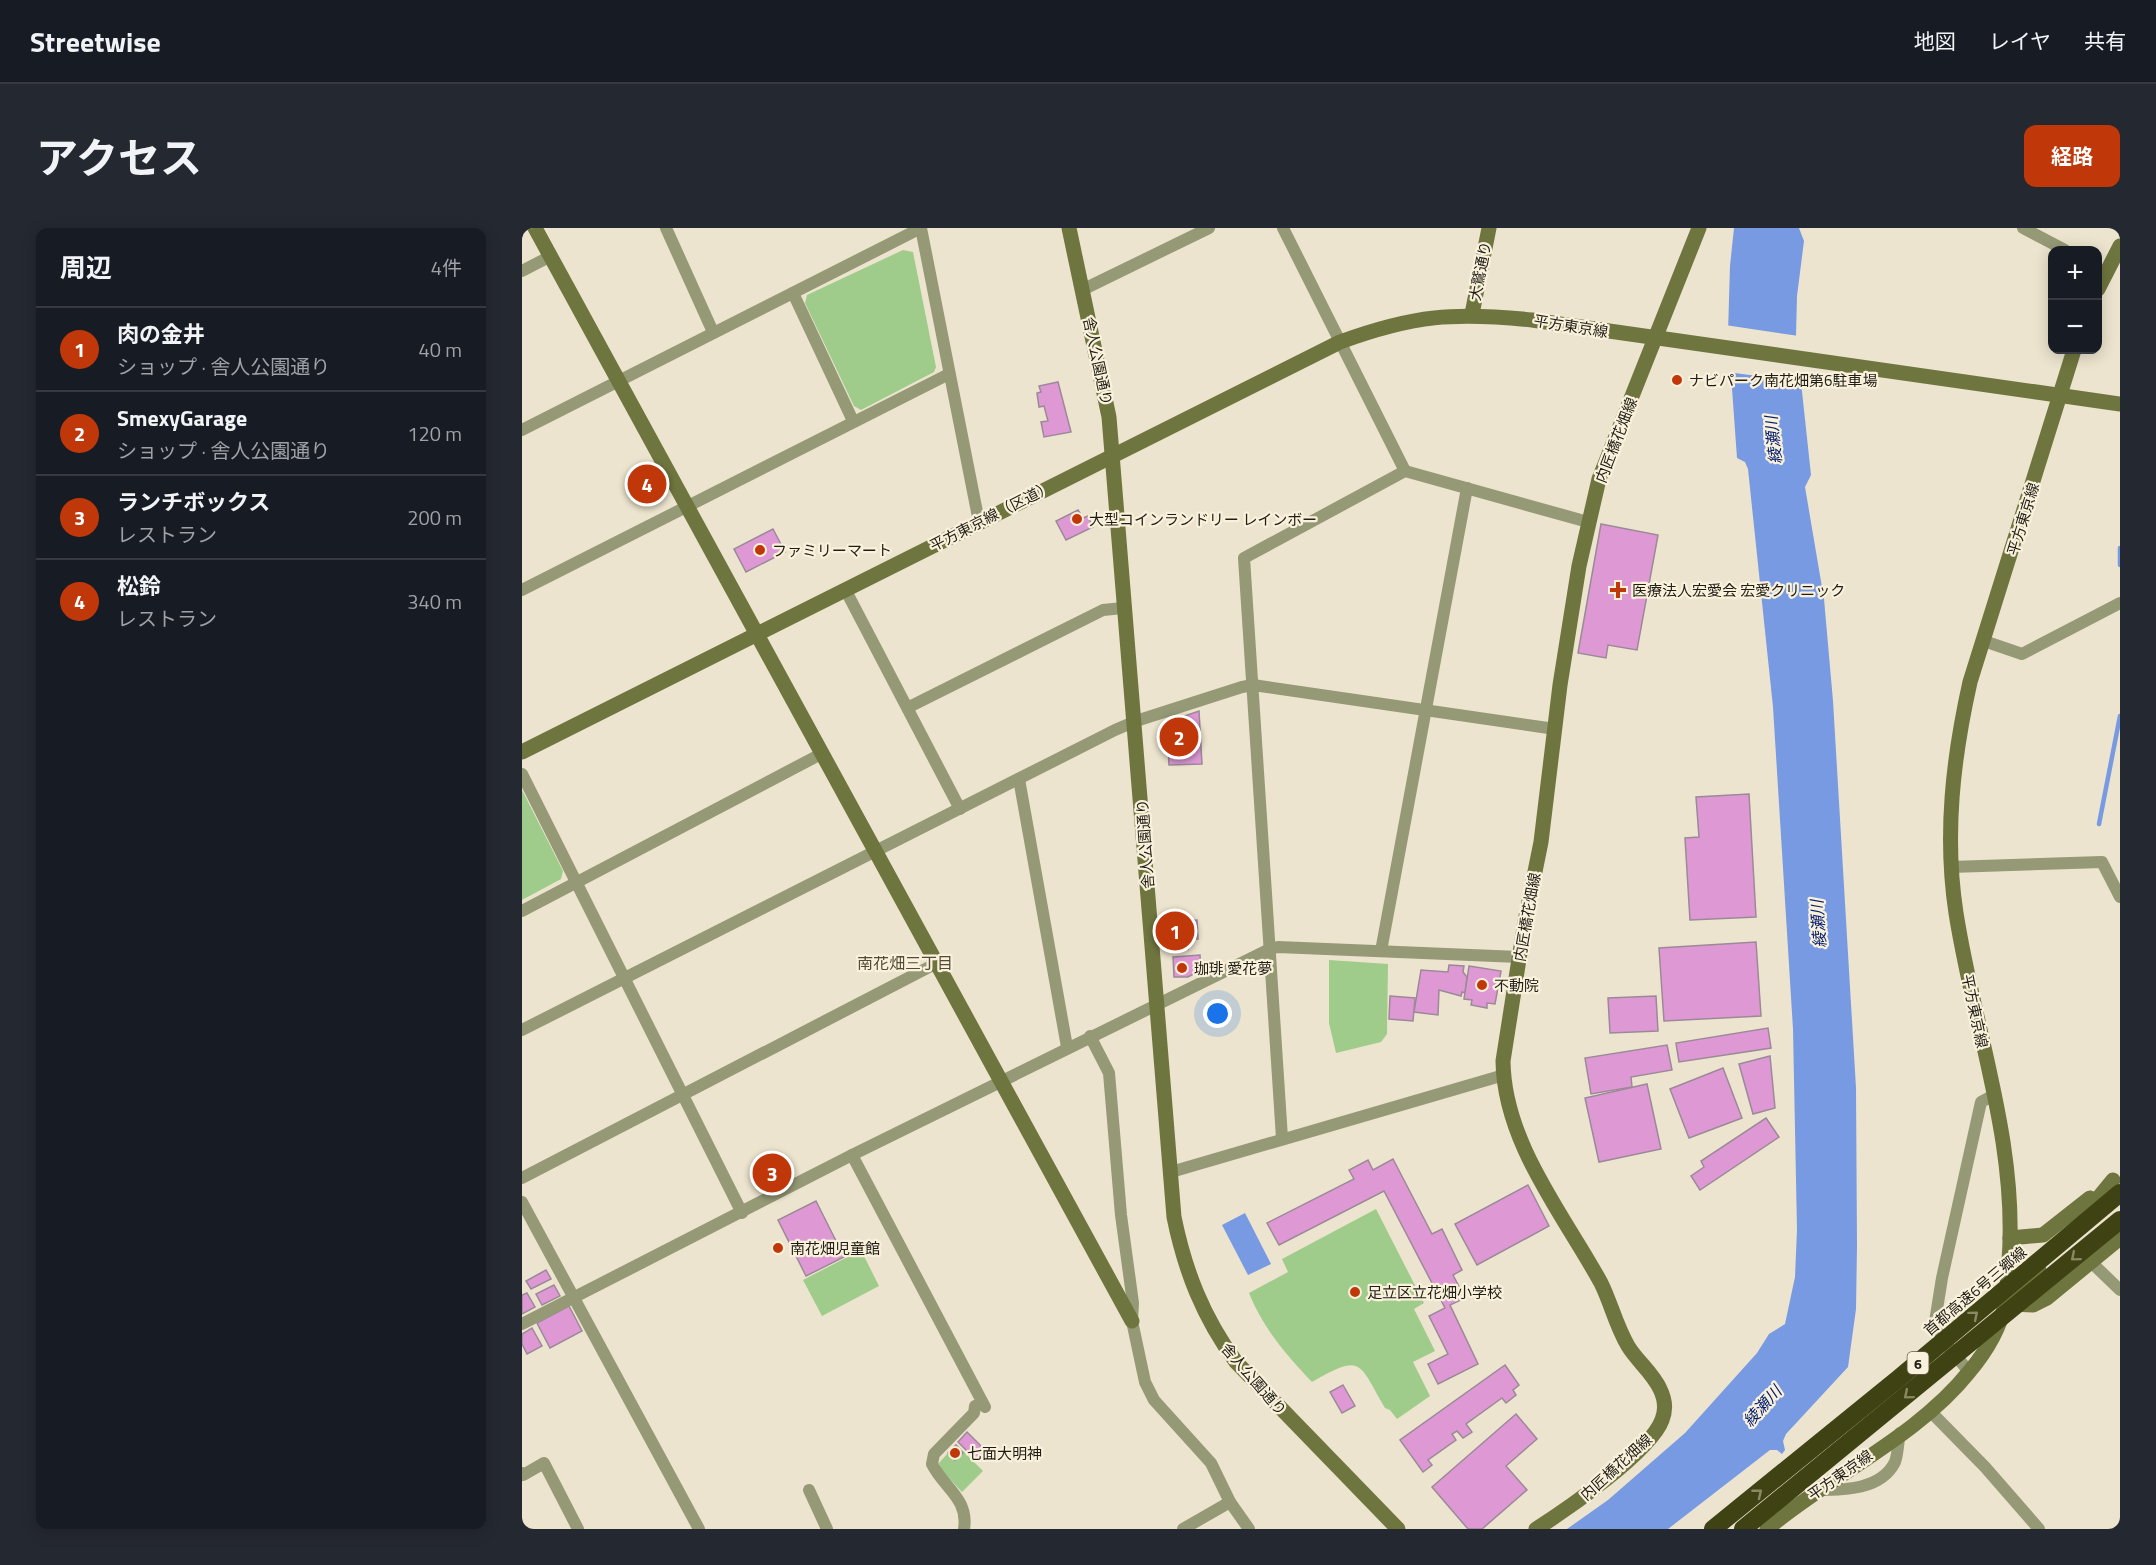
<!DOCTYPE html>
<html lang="ja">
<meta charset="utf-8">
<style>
:root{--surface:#171b24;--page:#242831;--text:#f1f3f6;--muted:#9ea1a6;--line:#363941;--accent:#c0380a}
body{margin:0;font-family:"Titillium Web","Noto Sans JP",sans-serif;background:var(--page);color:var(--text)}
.controls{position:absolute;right:18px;top:18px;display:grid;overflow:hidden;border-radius:12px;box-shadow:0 3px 15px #0003}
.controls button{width:54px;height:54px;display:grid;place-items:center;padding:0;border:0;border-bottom:2px solid var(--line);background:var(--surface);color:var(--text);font:30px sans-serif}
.you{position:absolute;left:696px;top:786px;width:21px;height:21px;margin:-15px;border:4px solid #fff;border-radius:50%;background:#1a73e8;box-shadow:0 0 0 9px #1a73e833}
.badge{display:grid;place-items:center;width:39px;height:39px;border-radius:50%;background:var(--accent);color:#fff;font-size:20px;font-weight:700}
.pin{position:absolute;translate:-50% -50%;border:3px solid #fff;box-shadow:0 2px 6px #0006}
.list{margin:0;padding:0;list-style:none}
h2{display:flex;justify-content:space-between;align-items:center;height:78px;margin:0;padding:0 24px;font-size:26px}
h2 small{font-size:20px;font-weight:400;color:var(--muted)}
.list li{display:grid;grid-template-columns:39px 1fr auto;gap:18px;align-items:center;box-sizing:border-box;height:84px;padding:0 24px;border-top:2px solid var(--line)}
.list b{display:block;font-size:22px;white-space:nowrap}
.list p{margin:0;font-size:20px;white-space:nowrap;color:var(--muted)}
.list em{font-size:20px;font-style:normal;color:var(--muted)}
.map{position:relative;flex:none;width:1598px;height:1301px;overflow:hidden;border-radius:12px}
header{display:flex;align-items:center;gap:36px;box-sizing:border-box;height:84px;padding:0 30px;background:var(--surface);border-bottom:2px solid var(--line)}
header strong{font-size:28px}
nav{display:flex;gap:33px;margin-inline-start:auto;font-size:21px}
.intro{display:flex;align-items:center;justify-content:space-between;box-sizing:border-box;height:144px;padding:0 36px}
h1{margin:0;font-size:42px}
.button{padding:15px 27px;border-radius:12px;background:var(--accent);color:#fff;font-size:21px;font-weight:700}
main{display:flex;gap:36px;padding:0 36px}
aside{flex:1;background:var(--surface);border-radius:12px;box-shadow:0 3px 15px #0003}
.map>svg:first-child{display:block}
.green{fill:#9fcc8b}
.water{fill:#779ae2}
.pier{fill:#ece4ce}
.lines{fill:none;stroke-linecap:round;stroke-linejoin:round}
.stream{stroke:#779ae2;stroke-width:4.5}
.building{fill:#de99d5;stroke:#9b8998;stroke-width:1.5}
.street{stroke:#959975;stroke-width:12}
.secondary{stroke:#6f753e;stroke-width:15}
.highway-bridge{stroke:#3f4313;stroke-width:18}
.oneway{stroke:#898963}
.poi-dot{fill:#c0380a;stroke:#f9f1db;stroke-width:2}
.labels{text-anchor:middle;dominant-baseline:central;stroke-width:4.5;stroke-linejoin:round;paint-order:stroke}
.shield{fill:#f9f1db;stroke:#615d50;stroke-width:1.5}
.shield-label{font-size:14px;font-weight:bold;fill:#201d15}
.street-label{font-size:15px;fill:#201d15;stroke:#f9f1db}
.poi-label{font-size:15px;fill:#201d15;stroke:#f9f1db;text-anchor:start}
.water-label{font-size:16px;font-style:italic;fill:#031c6e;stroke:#f9f1db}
.neighbourhood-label{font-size:16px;fill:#534c39;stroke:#f9f1db}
</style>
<header>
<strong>Streetwise</strong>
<nav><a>地図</a><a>レイヤ</a><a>共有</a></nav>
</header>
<div class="intro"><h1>アクセス</h1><a class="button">経路</a></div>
<main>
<aside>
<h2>周辺<small>4件</small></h2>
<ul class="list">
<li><span class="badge">1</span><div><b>肉の金井</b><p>ショップ · 舎人公園通り</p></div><em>40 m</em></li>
<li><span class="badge">2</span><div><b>SmexyGarage</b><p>ショップ · 舎人公園通り</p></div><em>120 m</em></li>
<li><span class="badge">3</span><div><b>ランチボックス</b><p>レストラン</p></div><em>200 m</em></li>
<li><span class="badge">4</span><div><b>松鈴</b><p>レストラン</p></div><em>340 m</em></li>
</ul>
</aside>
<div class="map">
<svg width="1598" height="1301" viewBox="0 0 1598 1301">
<rect width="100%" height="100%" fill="#ece4ce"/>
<g class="green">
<polygon points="381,22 391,24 414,139 412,144 339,182 332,178 283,75 285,67"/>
<polygon points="0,562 41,643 39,651 0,672"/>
<polygon points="807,732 866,736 865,806 859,814 814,825 807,795"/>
<path d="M854 981 902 1075 892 1081 913 1123 891 1134 908 1168 875 1191 868 1182 863 1180C836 1134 841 1125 790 1154 764 1127 741 1100 727 1065L766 1044 760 1031Z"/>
<polygon points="339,1022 357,1058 300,1088 281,1052"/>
<polygon points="434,1216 461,1243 440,1264 420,1243 417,1235"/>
</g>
<g class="water">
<polygon points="1212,0 1277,0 1282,13 1275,68 1274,108 1289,247 1283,259 1302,371 1311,473 1334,860 1335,1018 1334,1081 1326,1139 1264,1206 1261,1213 1263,1222 1260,1226 1255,1222 1248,1222 1146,1301 1045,1301 1086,1272 1163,1205 1235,1125 1247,1106 1263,1096 1273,1049 1275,1002 1271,801 1251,479 1226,241 1223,234 1215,230 1206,105 1208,38"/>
<polygon points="723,985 749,1036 726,1047 700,997"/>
</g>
<polygon class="pier" points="1203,97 1277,108 1281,154 1205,144"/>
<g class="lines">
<g class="stream">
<polyline points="1598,320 1598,337"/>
<polyline points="1577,596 1598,488"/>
</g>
</g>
<g class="building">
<polygon points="536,154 549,204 522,209 519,194 526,193 522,178 517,179 515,165 519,164 517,158"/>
<polygon points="556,282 561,290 566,288 571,299 544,312 534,293"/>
<polygon points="1079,296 1136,307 1115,422 1086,417 1084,430 1056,425"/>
<polygon points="251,301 263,324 224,344 212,321"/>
<polygon points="677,483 680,536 647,537 645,494"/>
<polygon points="1227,566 1234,689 1168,692 1163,610 1177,609 1174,569"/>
<polygon points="675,692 676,711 665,711 666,721 651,722 649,694"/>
<polygon points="1234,714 1239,788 1142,793 1137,720"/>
<polygon points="678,727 679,742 666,749 652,749 651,729"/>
<polygon points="927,737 942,738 941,744 945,749 943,765 940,764 939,768 917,762 916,787 892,784 899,742 926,744"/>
<polygon points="947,738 979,743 973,776 965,775 965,780 949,777 950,772 942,771"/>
<polygon points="868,768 893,770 891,793 867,791"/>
<polygon points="1134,768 1136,803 1088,805 1086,770"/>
<polygon points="1246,800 1249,820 1157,834 1154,815"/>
<polygon points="1145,817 1150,842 1109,849 1110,859 1069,866 1063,830"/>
<polygon points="1248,828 1253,880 1231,886 1217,836"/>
<polygon points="1201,840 1220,890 1167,910 1148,861"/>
<polygon points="1125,856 1139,921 1077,934 1063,870"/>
<polygon points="1244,890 1257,909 1178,962 1169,948 1182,939 1179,933"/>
<polygon points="871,931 910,1006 920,1001 940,1042 931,1047 943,1070 928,1077 956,1136 916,1156 906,1136 926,1126 907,1088 923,1080 862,963 757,1017 745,995 832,951 827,942 846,932 851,942"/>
<polygon points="1006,957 1027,998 955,1037 933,996"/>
<polygon points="294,973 322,1029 284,1048 256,992"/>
<polygon points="24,1042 29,1051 9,1061 4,1053"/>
<polygon points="32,1057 38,1068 20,1077 14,1066"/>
<polygon points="5,1065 13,1079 0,1086 0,1067"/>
<polygon points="47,1078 60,1103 28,1120 15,1095"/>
<polygon points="10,1100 20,1118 5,1126 0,1116 0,1106"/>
<polygon points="983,1137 997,1157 991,1162 994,1167 984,1175 980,1170 944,1196 950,1204 941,1210 935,1203 930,1206 934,1212 906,1232 910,1237 901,1244 878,1212"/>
<polygon points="821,1157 833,1178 820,1185 808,1164"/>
<polygon points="994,1186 1015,1211 984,1238 1005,1262 960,1301 946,1301 910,1259"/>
<polygon points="445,1204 464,1223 455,1233 436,1214"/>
<polygon points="434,1217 441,1225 433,1232 426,1225"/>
</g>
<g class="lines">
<g class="street">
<polyline points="144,0 191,104"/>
<polyline points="399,0 457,294"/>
<polyline points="761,0 883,243"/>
<polyline points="1501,0 1543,22"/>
<polyline points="0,43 29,28"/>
<polyline points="560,62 687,0"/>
<polyline points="271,65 331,193"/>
<polyline points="0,202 399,0"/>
<polyline points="323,361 438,581"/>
<polyline points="0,362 427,146"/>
<polyline points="1462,413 1500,426 1598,375"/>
<polyline points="387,479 581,382 601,380"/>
<polyline points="0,546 220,985"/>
<polyline points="497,551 545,819"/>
<polyline points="1429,639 1580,634 1598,669"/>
<polyline points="0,683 299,526"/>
<polyline points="859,723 945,260"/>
<polyline points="0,802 593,502 614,493 720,459 731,457 1033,501"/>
<polyline points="568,808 587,845 599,987 611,1075 610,1093 623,1154 632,1172 689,1235 708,1274 727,1301"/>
<polyline points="760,910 722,330 883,243 1066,294"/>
<polyline points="330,927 463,1179"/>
<polyline points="649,944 982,847"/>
<polyline points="0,950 413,736"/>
<polyline points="0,974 177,1301"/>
<polyline points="1569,1034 1598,1062"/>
<polyline points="0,1096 330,927 748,721 756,719 997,729"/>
<polyline points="1447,1144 1412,1100 1420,1050 1459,874 1472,867"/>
<polyline points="1408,1183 1463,1239 1517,1301"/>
<polyline points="0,1245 1,1247 22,1235 56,1301"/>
<polyline points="287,1262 305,1301"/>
<path d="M1296 1262C1322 1262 1359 1262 1373 1234 1376 1226 1376 1214 1378 1205"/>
<path d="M442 1301C447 1271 422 1260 410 1236L412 1226 452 1185 453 1178"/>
<polyline points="661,1301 708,1274"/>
</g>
<g class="secondary">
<polyline points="13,0 610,1093"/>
<path d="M547 0 587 189 652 989C663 1043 681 1089 714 1134L876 1301"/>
<polyline points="1576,61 1598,18"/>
<polyline points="950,86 967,0"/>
<path d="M0 524 818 114C892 87 932 84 1010 92L1598 176"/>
<polyline points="1559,991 1591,952"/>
<polyline points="1488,1010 1521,1007 1568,970"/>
<polyline points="1483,1076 1517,1042"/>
<polyline points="1489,1076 1511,1077 1525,1070 1598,1010"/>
<path d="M1014 1301C1044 1282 1128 1224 1140 1192 1144 1182 1143 1171 1138 1161 1131 1145 1115 1133 1106 1118 1094 1098 1089 1075 1079 1055 1042 987 982 915 981 833L1003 693 1019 614 1038 457 1057 338 1077 251 1177 0"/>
<path d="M1245 1301C1309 1247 1395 1209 1447 1144 1463 1125 1478 1100 1483 1076 1486 1062 1485 1047 1487 1033 1496 914 1452 801 1434 685 1422 607 1431 530 1448 454L1552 122"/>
</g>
<g class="highway-bridge">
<polyline points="1191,1301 1376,1151 1598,965"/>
<polyline points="1221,1301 1598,992"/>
</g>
</g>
<defs><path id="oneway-chevron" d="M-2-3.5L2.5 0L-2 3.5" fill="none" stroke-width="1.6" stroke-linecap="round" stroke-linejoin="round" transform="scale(1.5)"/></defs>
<g class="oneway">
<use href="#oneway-chevron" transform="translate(1553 1029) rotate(140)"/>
<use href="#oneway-chevron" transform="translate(1452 1087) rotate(-40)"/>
<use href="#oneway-chevron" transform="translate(1386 1167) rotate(140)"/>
<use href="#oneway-chevron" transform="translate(1236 1265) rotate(-39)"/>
</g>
<g class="poi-dot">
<circle cx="1155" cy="152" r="6"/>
<circle cx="555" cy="291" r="6"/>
<circle cx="238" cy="322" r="6"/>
<path d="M1093 353h6v6h6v6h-6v6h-6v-6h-6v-6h6z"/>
<circle cx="660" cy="740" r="6"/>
<circle cx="960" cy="757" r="6"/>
<circle cx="256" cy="1020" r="6"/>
<circle cx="833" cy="1064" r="6"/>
<circle cx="433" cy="1225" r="6"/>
</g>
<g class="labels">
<rect class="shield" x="1385.5" y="1124" width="21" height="22" rx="4.5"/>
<g class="shield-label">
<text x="1396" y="1135">6</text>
</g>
<g class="street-label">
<text transform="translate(958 43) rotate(-79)">大鷲通り</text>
<text transform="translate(1049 98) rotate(9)">平方東京線</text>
<text transform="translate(576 133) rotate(78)">舎人公園通り</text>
<text transform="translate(1094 212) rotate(-69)">内匠橋花畑線</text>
<text transform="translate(469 288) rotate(-27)">平方東京線（区道）</text>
<text transform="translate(1501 291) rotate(-73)">平方東京線</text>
<text transform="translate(623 616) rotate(-94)">舎人公園通り</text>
<text transform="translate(1005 689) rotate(-80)">内匠橋花畑線</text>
<text transform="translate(1453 783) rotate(78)">平方東京線</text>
<text transform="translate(1453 1063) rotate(-40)">首都高速6号三郷線</text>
<text transform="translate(732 1151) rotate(49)">舎人公園通り</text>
<text transform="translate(1094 1239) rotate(-42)">内匠橋花畑線</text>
<text transform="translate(1318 1247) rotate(-35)">平方東京線</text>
</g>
<g class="poi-label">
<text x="1167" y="152">ナビパーク南花畑第6駐車場</text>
<text x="567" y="291">大型コインランドリー レインボー</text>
<text x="250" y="322">ファミリーマート</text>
<text x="1110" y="362">医療法人宏愛会 宏愛クリニック</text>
<text x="672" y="740">珈琲 愛花夢</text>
<text x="972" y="757">不動院</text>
<text x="268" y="1020">南花畑児童館</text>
<text x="845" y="1064">足立区立花畑小学校</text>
<text x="445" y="1225">七面大明神</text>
</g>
<g class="water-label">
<text transform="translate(1251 212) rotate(-96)">綾瀬川</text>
<text transform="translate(1296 696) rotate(-94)">綾瀬川</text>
<text transform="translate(1240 1178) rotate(-48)">綾瀬川</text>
</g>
<g class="neighbourhood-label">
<text x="383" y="735">南花畑三丁目</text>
</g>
</g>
</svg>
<div class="controls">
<button>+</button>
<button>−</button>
</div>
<div class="you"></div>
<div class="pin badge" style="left:653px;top:703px">1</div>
<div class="pin badge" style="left:657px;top:509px">2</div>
<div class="pin badge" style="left:250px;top:945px">3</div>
<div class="pin badge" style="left:125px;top:256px">4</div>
</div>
</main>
